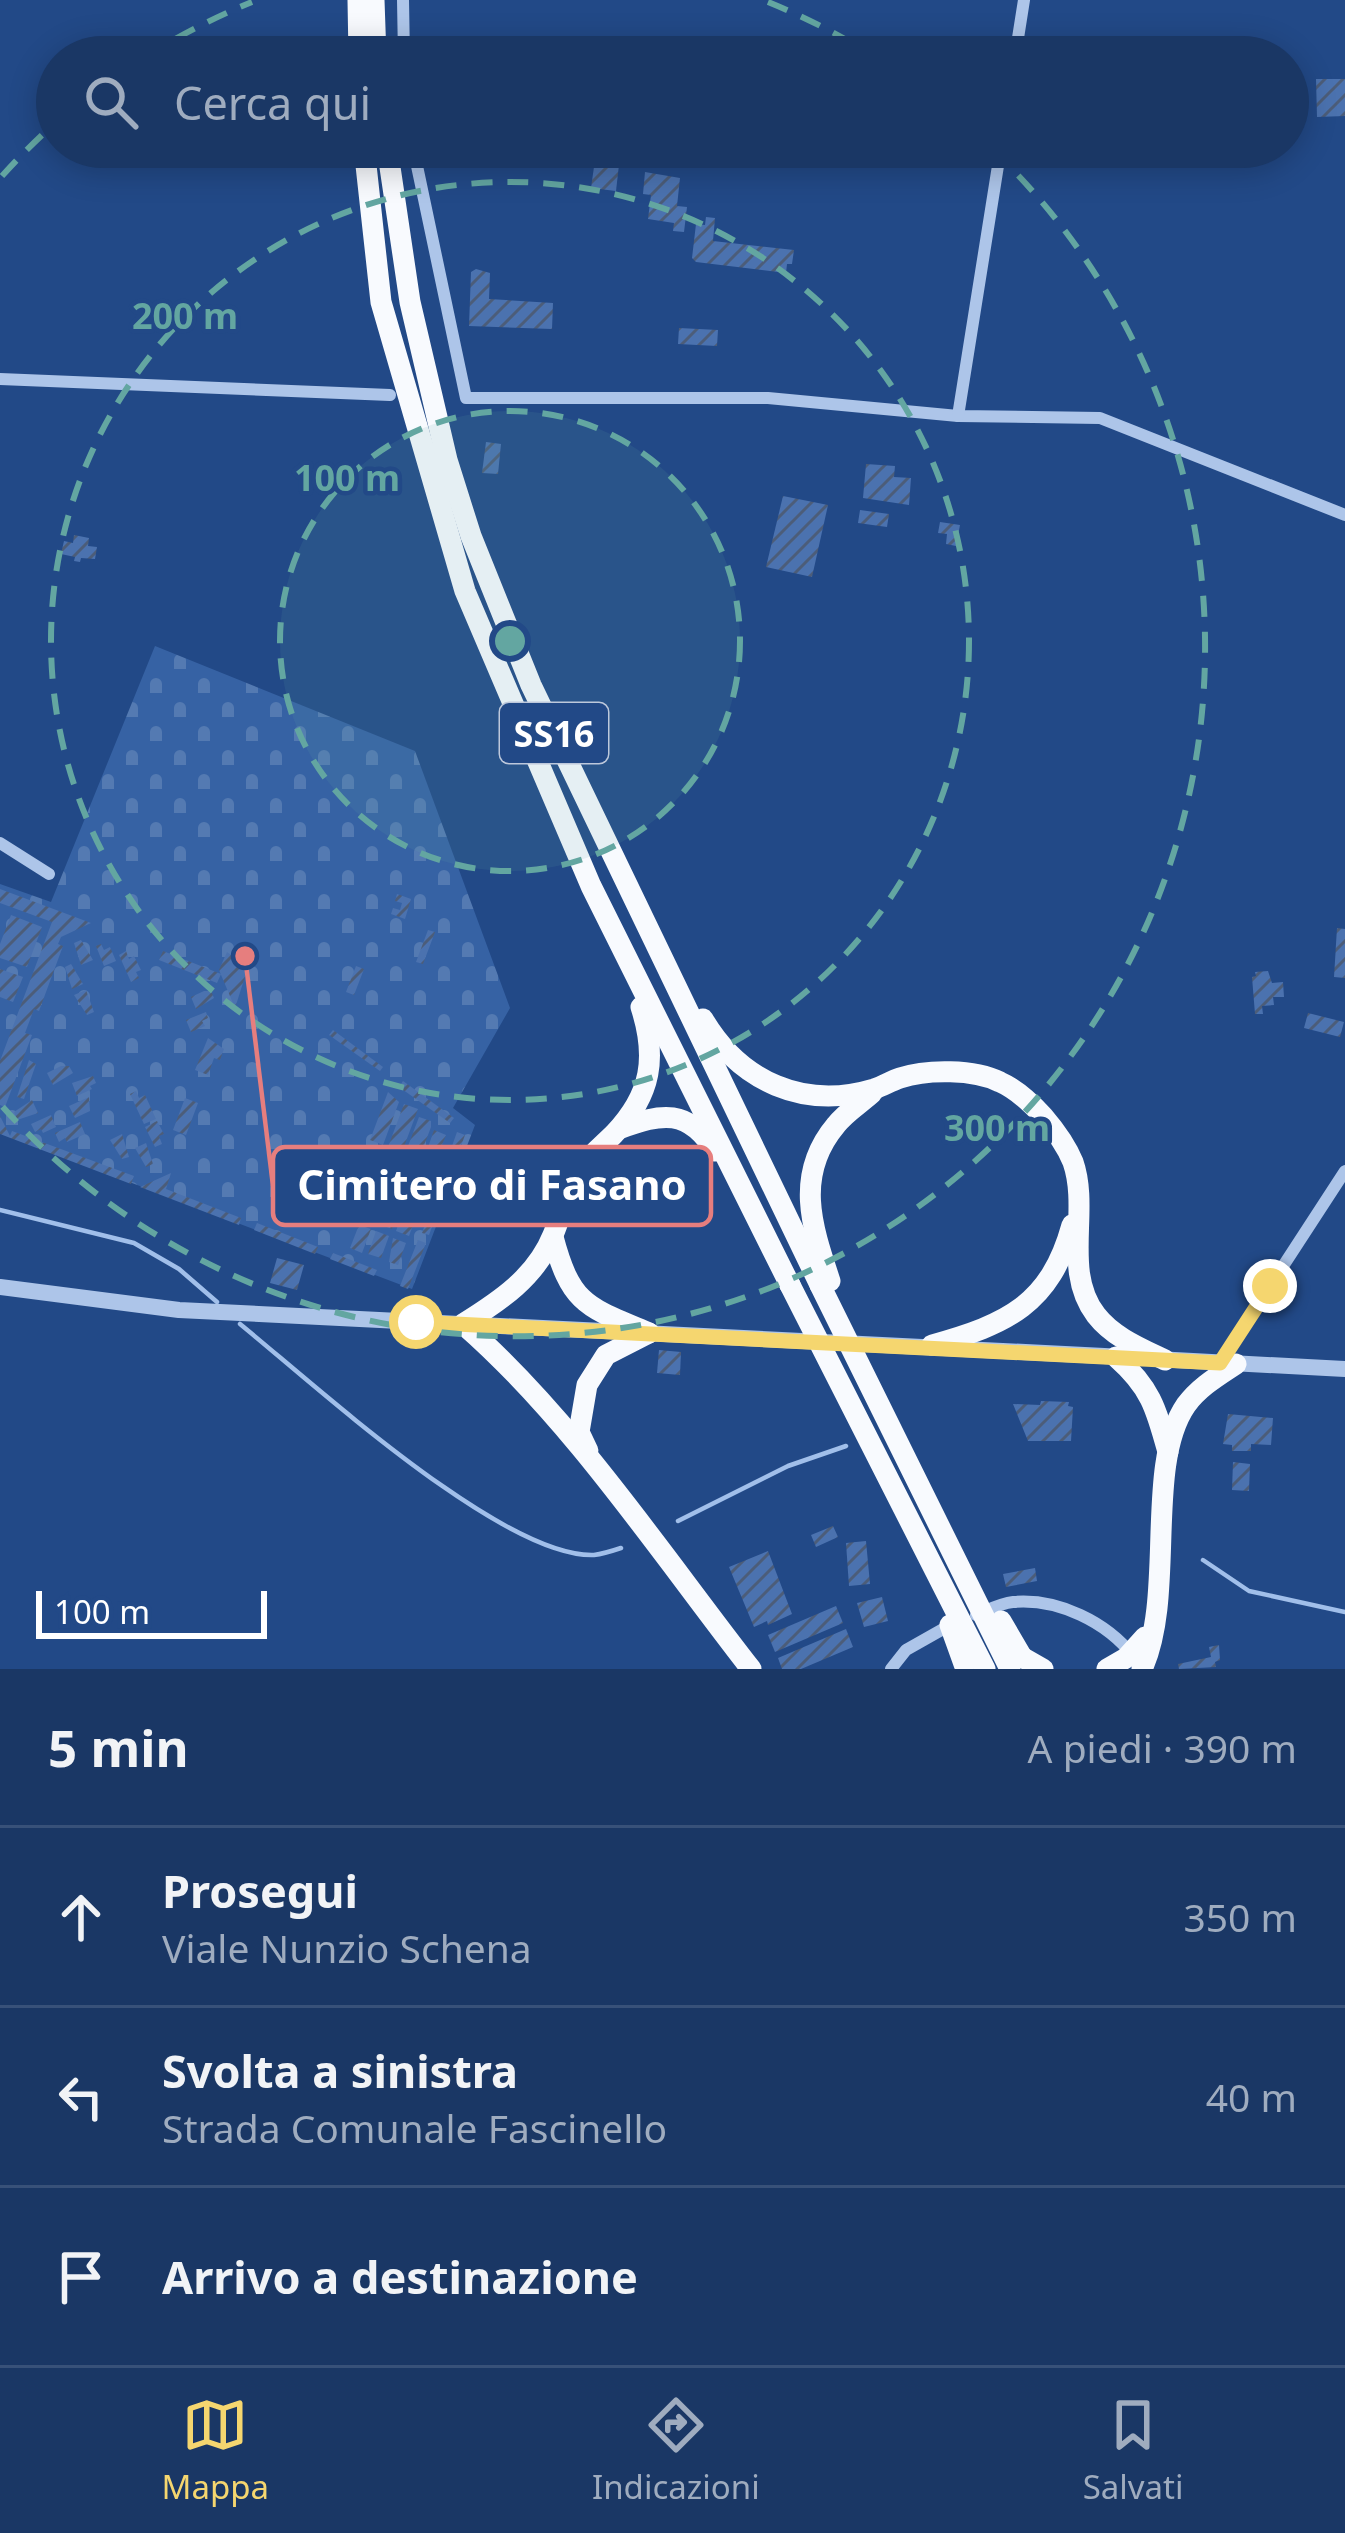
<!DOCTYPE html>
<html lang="it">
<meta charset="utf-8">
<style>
:root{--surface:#1a3765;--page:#27426e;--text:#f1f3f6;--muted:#9facbf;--line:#385179;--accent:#f5d66f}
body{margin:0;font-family:"Noto Sans",sans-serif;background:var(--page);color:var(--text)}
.scale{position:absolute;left:36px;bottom:30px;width:231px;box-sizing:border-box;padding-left:12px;border:6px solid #fff;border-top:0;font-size:33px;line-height:42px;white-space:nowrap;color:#fff;-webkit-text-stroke:9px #224987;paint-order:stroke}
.stop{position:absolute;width:36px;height:36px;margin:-27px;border:9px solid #f5d66f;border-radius:50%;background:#fff}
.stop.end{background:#f5d66f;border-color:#fff;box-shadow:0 3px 12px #0008}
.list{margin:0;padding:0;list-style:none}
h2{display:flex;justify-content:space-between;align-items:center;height:156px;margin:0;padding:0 48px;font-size:51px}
h2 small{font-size:39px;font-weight:400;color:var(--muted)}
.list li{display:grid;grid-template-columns:78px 1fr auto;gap:36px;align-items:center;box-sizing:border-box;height:180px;padding:0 48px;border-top:3px solid var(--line)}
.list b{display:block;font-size:45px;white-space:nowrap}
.list p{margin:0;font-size:39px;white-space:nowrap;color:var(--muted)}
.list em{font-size:39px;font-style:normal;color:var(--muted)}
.icon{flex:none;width:66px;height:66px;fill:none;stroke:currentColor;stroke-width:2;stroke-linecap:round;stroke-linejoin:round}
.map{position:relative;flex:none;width:1345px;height:1669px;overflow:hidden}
.search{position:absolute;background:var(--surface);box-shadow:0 6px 30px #0003;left:36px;right:36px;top:36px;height:132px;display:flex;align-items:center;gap:30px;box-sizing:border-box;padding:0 42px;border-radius:66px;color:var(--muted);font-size:45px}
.sheet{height:696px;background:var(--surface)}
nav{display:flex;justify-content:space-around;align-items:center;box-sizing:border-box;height:168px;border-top:3px solid var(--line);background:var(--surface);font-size:33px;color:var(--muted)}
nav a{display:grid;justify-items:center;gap:6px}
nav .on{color:var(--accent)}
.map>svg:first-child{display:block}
.cemetery{fill:url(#cemetery-stones)}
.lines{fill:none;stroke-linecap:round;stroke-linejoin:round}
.stream{stroke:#a1bfea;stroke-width:4.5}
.building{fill:url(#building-hatch)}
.minor{stroke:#adc5e9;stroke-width:12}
.tertiary{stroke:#adc5e9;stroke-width:16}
.trunk{stroke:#f8fafe;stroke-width:21}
.trunk-bridge{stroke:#f8fafe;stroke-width:21}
.route{stroke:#f5d66f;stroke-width:15}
.ring{fill:none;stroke:#63a6a1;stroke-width:6;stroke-dasharray:21 15}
.labels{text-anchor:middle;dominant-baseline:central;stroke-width:9;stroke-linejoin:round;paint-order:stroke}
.shield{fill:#224987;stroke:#bdc8db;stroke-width:3}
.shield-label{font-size:36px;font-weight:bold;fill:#fff}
.centre{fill:#63a6a1;stroke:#224987;stroke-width:6}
.ring-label{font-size:36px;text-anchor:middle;font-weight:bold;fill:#63a6a1;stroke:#224987;stroke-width:9;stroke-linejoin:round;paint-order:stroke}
.leader{fill:none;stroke:#e67e7e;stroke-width:4.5}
.callout-dot{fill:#e67e7e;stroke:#224987;stroke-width:4.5}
.callout{fill:#224987;stroke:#e67e7e;stroke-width:4.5}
.callout-label{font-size:42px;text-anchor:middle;font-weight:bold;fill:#fff}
</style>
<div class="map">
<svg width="1345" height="1669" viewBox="0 0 1345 1669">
<defs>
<pattern id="cemetery-stones" width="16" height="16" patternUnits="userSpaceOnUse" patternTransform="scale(3)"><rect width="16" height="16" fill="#3662a4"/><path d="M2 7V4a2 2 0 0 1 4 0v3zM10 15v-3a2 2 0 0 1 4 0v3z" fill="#547ab2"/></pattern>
<pattern id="building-hatch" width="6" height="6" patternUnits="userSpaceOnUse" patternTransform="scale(3)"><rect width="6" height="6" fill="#4b72af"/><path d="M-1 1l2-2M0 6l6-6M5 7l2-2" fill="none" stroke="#4c5d79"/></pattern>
</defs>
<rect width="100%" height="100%" fill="#224987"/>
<polygon class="cemetery" points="155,646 415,751 510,1008 453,1108 475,1125 412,1289 0,1133 0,884 51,902"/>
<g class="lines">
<g class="stream">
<polyline points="0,1210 134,1243 179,1269 217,1302"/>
<path d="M240 1324C314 1384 503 1558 594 1555 602 1554 612 1551 621 1548"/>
<polyline points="678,1521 788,1466 846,1446"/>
<polyline points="1203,1560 1249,1591 1345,1612"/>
</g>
</g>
<g class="building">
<polygon points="1316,79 1345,79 1345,116 1317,117"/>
<polygon points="596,153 620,156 616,191 591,188"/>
<polygon points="645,172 680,178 677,206 687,207 684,232 673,231 674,223 648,219 651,195 643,194"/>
<polygon points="706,217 715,218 713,241 794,250 792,264 787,264 786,273 696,262 692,258 696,224 705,225"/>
<polygon points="476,269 490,273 489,299 553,303 552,329 469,326 471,272"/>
<polygon points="679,328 718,330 717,346 678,344"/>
<polygon points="486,442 501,444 498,474 482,473"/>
<polygon points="866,464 895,466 894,477 911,478 909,505 863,498"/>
<polygon points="783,496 828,505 812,577 766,567"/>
<polygon points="860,510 889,514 887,527 858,523"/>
<polygon points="940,522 960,525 956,546 946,544 947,534 938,533"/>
<polygon points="74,535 89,538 88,546 97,547 95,559 81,558 80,562 74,561 75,557 61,554 64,541 73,543"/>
<polygon points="0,889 91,923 61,937 58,944 63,946 39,1011 34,1009 25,1033 32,1035 5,1107 0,1105 0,1061 52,922 0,903"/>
<polygon points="397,894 411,899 405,919 391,914 393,908 400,910 402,903 395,901"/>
<polygon points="11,915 42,927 27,967 0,958 0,944"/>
<polygon points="1337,928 1345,929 1345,978 1334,977"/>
<polygon points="428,930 435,932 423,964 416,962"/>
<polygon points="81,940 93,960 81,965 74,943"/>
<polygon points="101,944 104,950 110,947 116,961 104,966 96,946"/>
<polygon points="126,951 129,959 134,956 141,970 136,972 139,978 131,982 119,955"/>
<polygon points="163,951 221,974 217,983 159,960"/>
<polygon points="227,952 248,967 235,1008 219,970"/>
<polygon points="71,964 83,984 72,989 65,967"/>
<polygon points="356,966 364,969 354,995 346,992"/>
<polygon points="0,969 23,977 13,1002 0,997"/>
<polygon points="1268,971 1272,983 1283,982 1284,997 1273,997 1274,1005 1262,1006 1263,1014 1255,1014 1252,977 1256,976 1255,972"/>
<polygon points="86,990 94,1012 87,1015 74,995"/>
<polygon points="204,991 211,991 214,998 196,1009 191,997"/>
<polygon points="206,1012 208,1018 202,1021 205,1026 191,1032 186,1020"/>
<polygon points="1308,1013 1344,1022 1340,1037 1304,1028"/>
<polygon points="333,1030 383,1067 380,1071 329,1035"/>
<polygon points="208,1038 224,1049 220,1060 214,1058 208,1075 195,1070"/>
<polygon points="29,1060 36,1064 24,1099 17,1097"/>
<polygon points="61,1066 69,1066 73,1073 53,1085 47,1073"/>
<polygon points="93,1076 96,1083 90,1086 92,1089 77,1096 72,1083"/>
<polygon points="403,1081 454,1118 450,1123 399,1087"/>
<polygon points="136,1091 139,1098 145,1095 156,1119 144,1124 130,1094"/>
<polygon points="388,1092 399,1102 383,1145 370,1140"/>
<polygon points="89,1097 90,1111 75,1118 69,1106"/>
<polygon points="185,1098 198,1103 186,1135 173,1130"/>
<polygon points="32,1100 38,1113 17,1120 14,1112"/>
<polygon points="404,1104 418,1109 402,1152 388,1147"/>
<polygon points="51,1115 56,1127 43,1133 41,1129 35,1132 31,1124"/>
<polygon points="0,1116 10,1136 12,1131 134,1176 131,1184 0,1134"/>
<polygon points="419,1117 431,1121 431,1127 419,1159 405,1154"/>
<polygon points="157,1121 164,1134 159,1136 162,1144 155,1147 145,1127"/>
<polygon points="80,1122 85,1134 67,1142 65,1138 59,1142 55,1133"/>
<polygon points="434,1130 446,1135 440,1150 433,1148 431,1155 437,1157 435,1163 424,1159"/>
<polygon points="457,1132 465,1135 444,1194 436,1191"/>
<polygon points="122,1134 129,1157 122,1159 110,1140"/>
<polygon points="146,1143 153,1164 146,1167 135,1148"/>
<polygon points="171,1173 166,1189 241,1218 239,1225 140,1187"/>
<polygon points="436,1194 443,1197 429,1235 422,1233"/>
<polygon points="387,1203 399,1207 392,1229 379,1224"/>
<polygon points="404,1209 417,1214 409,1236 396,1231"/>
<polygon points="257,1223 318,1247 315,1254 254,1230"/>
<polygon points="359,1225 371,1229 362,1253 350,1248"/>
<polygon points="376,1231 389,1236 381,1258 368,1254"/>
<polygon points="393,1238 406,1243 398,1265 389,1262"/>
<polygon points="418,1240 426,1243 408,1289 400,1286"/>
<polygon points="333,1253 377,1270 374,1276 330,1259"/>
<polygon points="277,1258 304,1265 297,1290 270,1283"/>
<polygon points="659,1350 681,1352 680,1375 657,1373"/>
<polygon points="1041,1401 1069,1402 1068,1406 1073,1407 1071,1441 1028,1441 1013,1404 1040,1405"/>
<polygon points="1228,1414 1273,1418 1271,1445 1251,1444 1251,1451 1232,1451 1232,1445 1223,1444"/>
<polygon points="1233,1462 1250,1464 1249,1491 1232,1490"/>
<polygon points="833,1526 838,1537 816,1547 811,1535"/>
<polygon points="866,1541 870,1584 849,1586 846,1543"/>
<polygon points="768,1551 792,1614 768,1625 767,1621 754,1627 729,1567"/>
<polygon points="1035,1568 1037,1581 1006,1587 1003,1574"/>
<polygon points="882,1597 888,1621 864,1627 857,1603"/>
<polygon points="836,1606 843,1623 775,1652 768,1635"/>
<polygon points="846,1629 853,1647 801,1669 782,1669 778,1658"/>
<polygon points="1219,1645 1220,1660 1215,1662 1216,1667 1179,1669 1178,1664 1211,1657 1209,1647"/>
</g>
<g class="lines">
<g class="minor">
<polyline points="403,0 404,57"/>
<polyline points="1015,57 1024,0"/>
<polyline points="413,147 466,398 768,398 958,416 1100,418 1345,515"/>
<polyline points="0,379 390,395"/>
<polyline points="958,416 1001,147"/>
<polyline points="0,843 49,874"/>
<polyline points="1220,1363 1345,1171"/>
<path d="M976 1615C988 1610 1001 1603 1013 1602 1058 1598 1107 1622 1134 1657"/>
<polyline points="891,1669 906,1650 952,1624"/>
</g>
<g class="tertiary">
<polyline points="0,1287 179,1310 1124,1357"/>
<polyline points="1156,1359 1345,1369"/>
</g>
<g class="trunk">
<polyline points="358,0 359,57"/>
<polyline points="374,0 376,57"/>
<polyline points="364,147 381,302 465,591 591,886 790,1285"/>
<polyline points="387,147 410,302 447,460 471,536 531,685 820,1285"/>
<path d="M641 1007C657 1057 652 1094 614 1134 603 1145 590 1155 582 1167 567 1189 563 1211 553 1235 536 1277 500 1301 463 1324 571 1418 662 1555 751 1669"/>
<path d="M703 1019C740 1082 804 1110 874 1089 883 1086 891 1081 900 1078 927 1069 974 1069 1000 1082 1016 1089 1031 1103 1043 1116 1055 1130 1066 1145 1073 1162 1090 1211 1062 1271 1096 1315 1113 1337 1140 1348 1165 1360"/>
<path d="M619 1129C662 1113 688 1108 715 1151"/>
<path d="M553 1237C571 1305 587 1307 649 1333"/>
<path d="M830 1281C812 1227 794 1175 836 1125 845 1113 861 1103 872 1093"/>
<path d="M932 1345C1007 1324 1050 1305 1072 1225"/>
<path d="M1116 1357C1151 1388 1156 1408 1168 1452"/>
<polyline points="588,1451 579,1432 587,1385 606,1355 649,1333"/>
<polyline points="1022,1657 1043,1669"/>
<path d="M1142 1669C1176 1595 1144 1466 1186 1405 1199 1387 1218 1376 1236 1364"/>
</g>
<g class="trunk-bridge">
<polyline points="790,1285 985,1669"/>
<polyline points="820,1285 1010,1669"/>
<polyline points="1001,1621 1022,1657"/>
<polyline points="950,1625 964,1664"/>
<polyline points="1107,1669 1126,1658 1145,1637"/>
</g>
</g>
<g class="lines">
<polyline class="route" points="416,1322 1220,1363 1270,1286"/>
</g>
<circle cx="510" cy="641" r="230" fill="#63a6a1" fill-opacity=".12"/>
<g class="ring">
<circle cx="510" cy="641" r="230"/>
<circle cx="510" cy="641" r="459"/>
<path d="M2 176A689 689 0 0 1 53 125M145 57A689 689 0 0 1 252 2M768 2A689 689 0 0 1 875 57M993 150A689 689 0 1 1 2 1106"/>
</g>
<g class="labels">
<rect class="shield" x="500" y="703" width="108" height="60" rx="9"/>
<g class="shield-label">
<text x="554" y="733">SS16</text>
</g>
</g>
<circle cx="510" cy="641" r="18" class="centre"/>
<g class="ring-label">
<text x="185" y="329">200 m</text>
<text x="347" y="491">100 m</text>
<text x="997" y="1141">300 m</text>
</g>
<path class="leader" d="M245 956L273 1186"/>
<circle class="callout-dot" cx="245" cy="956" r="12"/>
<rect class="callout" x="273" y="1147" width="438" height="78" rx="12"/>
<g class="callout-label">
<text x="492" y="1200">Cimitero di Fasano</text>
</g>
</svg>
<div class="scale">100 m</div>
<div class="stop" style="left:416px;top:1322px"></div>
<div class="stop end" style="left:1270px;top:1286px"></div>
<div class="search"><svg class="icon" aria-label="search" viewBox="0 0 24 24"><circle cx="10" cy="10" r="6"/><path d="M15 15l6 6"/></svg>Cerca qui</div>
</div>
<section class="sheet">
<h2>5 min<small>A piedi · 390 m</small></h2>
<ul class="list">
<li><svg class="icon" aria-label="ahead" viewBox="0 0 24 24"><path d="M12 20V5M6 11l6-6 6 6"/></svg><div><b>Prosegui</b><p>Viale Nunzio Schena</p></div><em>350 m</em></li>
<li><svg class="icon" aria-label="left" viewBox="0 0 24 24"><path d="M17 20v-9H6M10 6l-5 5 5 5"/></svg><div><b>Svolta a sinistra</b><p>Strada Comunale Fascinello</p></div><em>40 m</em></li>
<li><svg class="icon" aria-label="arrive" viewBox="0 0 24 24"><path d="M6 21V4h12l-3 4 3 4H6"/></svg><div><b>Arrivo a destinazione</b></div></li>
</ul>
</section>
<nav>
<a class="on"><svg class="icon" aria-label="map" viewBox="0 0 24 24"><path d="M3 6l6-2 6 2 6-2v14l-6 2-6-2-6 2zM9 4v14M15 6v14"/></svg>Mappa</a>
<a><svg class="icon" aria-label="directions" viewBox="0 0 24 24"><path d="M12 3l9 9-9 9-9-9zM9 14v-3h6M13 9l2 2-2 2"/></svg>Indicazioni</a>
<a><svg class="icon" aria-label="saved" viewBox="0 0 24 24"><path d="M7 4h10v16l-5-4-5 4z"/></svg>Salvati</a>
</nav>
